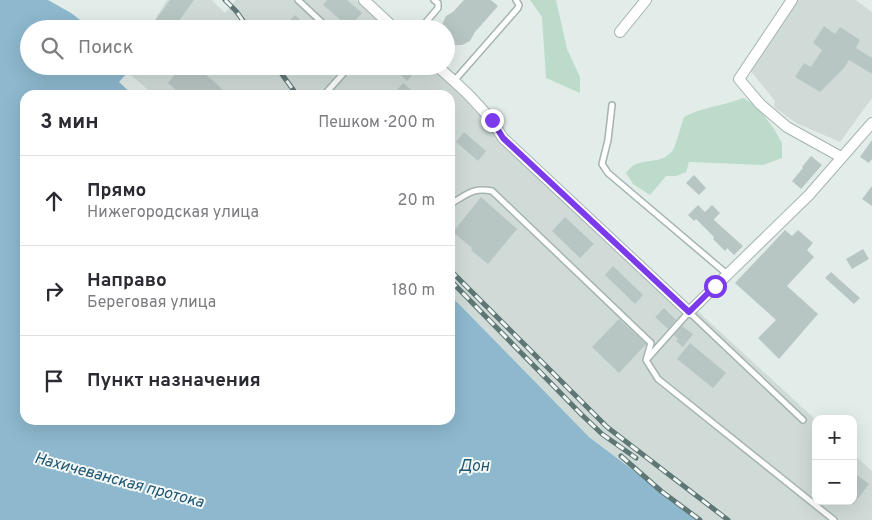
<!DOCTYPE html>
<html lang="ru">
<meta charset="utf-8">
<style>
:root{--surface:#fff;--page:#f2f2f3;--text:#2b2b33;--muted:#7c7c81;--line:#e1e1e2}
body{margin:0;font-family:Overpass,sans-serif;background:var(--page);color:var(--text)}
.controls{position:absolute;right:15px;bottom:15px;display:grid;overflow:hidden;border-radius:10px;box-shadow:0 5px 20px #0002}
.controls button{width:45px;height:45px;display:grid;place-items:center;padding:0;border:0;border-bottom:1px solid var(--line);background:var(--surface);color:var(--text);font:25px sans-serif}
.stop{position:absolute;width:15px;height:15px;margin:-11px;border:4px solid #7c3aed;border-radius:50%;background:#fff}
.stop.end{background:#7c3aed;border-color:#fff;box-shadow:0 1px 5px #0008}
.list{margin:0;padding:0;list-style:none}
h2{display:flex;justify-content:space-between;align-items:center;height:65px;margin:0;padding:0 20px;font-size:21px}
h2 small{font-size:16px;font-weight:400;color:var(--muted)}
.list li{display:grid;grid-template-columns:32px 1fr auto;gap:15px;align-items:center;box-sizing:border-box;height:90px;padding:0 20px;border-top:1px solid var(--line)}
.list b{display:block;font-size:19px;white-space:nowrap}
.list p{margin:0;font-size:16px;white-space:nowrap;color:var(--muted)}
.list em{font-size:16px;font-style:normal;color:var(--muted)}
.icon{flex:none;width:28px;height:28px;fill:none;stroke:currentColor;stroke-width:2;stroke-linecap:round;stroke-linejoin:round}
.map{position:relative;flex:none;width:872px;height:520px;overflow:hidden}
.search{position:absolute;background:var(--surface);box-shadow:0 5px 20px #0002;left:20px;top:20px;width:435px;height:55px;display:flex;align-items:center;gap:12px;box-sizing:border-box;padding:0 18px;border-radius:28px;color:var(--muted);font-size:19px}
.panel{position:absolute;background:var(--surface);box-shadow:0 5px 20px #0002;left:20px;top:90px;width:435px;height:335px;border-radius:15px}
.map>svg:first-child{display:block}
.built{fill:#d0dbd8}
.green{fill:#bcdbca}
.water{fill:#8db8ce}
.pier{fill:#e2ece9}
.building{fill:#b8c6c3}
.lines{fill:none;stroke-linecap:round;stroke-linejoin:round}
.service-casing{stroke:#a5b4b1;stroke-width:8}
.minor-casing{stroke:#a5b4b1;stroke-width:12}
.service{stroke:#fff;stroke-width:5}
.minor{stroke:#fff;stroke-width:10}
.rail-casing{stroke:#5e7775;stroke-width:5}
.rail{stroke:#f3f8f6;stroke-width:3;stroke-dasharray:9;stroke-linecap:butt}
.route{stroke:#7c3aed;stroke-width:6}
.labels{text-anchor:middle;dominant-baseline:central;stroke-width:4;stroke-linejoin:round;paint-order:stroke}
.water-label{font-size:16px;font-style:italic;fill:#205774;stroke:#f3f8f6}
</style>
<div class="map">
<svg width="872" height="520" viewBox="0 0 872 520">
<rect width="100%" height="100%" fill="#e2ece9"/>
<g class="built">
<polygon points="167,0 212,0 225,13 236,0 356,0 390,29 149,29"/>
<polygon points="798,0 856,0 872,12 872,98 840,142 796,123 774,107 775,101 751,71"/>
<polygon points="124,66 431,66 816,420 816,501 853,501 853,454 872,471 872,520 699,520 589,437 570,419 450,295 450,95 154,95 128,72"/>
</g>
<g class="green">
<polygon points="530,0 556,0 567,49 580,77 580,93 546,78 542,17"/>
<path d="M743 98 757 106 774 129 782 143V158L763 165 689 162 686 172 676 176H666L650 195 633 184 626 173C640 153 658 169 673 150 675 148 682 123 684 117 702 107 723 106 743 98Z"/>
</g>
<polygon class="water" points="0,0 48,0 71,13 92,29 29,29 29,66 124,66 128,72 154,95 25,95 25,420 450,420 450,295 589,437 699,520 0,520"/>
<polygon class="pier" points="128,72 152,93 149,95 133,95 119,82"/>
<g class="building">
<polygon points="170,0 194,0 173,29 149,29"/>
<polygon points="327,0 347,0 362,13 349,27 323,5"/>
<polygon points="464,0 491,0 498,6 475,32 470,41 462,45 452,45 450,39 446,38 446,29 440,29 446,16 453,12"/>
<polygon points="295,15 310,29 282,29"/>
<polygon points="824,26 835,34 840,27 860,40 856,48 872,58 872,74 849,60 844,68 820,92 795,77 804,63 811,67 822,50 813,43"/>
<polygon points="182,66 196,66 229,95 182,95 168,83"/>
<polygon points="391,66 420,66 407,81"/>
<polygon points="403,83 417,95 393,95"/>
<polygon points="464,132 486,151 478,161 456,142"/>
<polygon points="872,140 872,159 869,163 860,157"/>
<polygon points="811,156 822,165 801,189 792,181 803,168 802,167"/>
<polygon points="694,175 706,188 699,195 686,183"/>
<polygon points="872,186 872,206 862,199"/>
<polygon points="481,197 517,229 488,264 471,250 472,248 453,232"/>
<polygon points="698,205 705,212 712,205 720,213 714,219 714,220 743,246 734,255 727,248 725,251 713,239 714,237 696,219 694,221 688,215"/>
<polygon points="565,217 594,244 580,258 552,231"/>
<polygon points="785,230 792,236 798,230 813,243 807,250 814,257 787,286 818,314 779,359 758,338 776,320 735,283"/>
<polygon points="863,249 869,259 852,269 846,259"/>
<polygon points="613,266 643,295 635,304 605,275"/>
<polygon points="831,272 860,298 854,304 825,278"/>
<polygon points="664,308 676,320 668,329 655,317"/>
<polygon points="619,319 646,344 619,373 592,347"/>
<polygon points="682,326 693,334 683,347 676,341 678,339 674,335"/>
<polygon points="690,343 726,373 713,388 677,359"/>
<polygon points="853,472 869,484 853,505"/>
</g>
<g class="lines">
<defs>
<g id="service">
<polyline points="298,0 329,29"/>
<polyline points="420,29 438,8 438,3 434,0"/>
<polyline points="446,43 447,42"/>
<polyline points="454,81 518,8 519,5 516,0"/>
<polyline points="324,95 350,66"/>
<polyline points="612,105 608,140 602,164 608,173 727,274"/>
<path d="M450 204C467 195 472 187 492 191L651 343 646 360 658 379 834 520"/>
<polyline points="647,359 689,312 803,420"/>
</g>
<g id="minor">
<polyline points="364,0 395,29"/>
<polyline points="792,0 739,79 760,104 787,127 841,157"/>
<polyline points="620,32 646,0"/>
<path d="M437 66C462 88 486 109 503 138L689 312 809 195 872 123"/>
</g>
</defs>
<use href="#service" class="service-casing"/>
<use href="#minor" class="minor-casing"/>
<use href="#service" class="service"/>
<use href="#minor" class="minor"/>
<defs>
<g id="rail">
<polyline points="225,0 236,11 249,29"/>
<polyline points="276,66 297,95"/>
<polyline points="450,270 607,427 728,520"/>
<polyline points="450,280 582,415 602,434 636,458"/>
<polyline points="621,456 661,491 700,520"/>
</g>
</defs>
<use href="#rail" class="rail-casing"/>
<use href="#rail" class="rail"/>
</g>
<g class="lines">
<polyline class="route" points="492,120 503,138 689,312 715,286"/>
</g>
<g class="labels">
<g class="water-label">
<text x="474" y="467">Дон</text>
<text transform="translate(119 481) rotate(15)">Нахичеванская протока</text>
</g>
</g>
</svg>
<div class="controls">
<button>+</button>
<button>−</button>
</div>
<div class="stop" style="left:715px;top:286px"></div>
<div class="stop end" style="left:492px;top:120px"></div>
<div class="search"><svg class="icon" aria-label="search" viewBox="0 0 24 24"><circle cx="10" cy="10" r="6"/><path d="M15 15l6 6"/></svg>Поиск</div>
<section class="panel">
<h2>3 мин<small>Пешком · 200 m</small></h2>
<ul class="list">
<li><svg class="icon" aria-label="ahead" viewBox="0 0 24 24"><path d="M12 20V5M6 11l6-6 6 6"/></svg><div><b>Прямо</b><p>Нижегородская улица</p></div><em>20 m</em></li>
<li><svg class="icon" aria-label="right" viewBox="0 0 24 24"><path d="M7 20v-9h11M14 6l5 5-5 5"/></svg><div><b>Направо</b><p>Береговая улица</p></div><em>180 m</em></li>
<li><svg class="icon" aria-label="arrive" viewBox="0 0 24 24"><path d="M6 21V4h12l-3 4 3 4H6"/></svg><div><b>Пункт назначения</b></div></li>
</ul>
</section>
</div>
